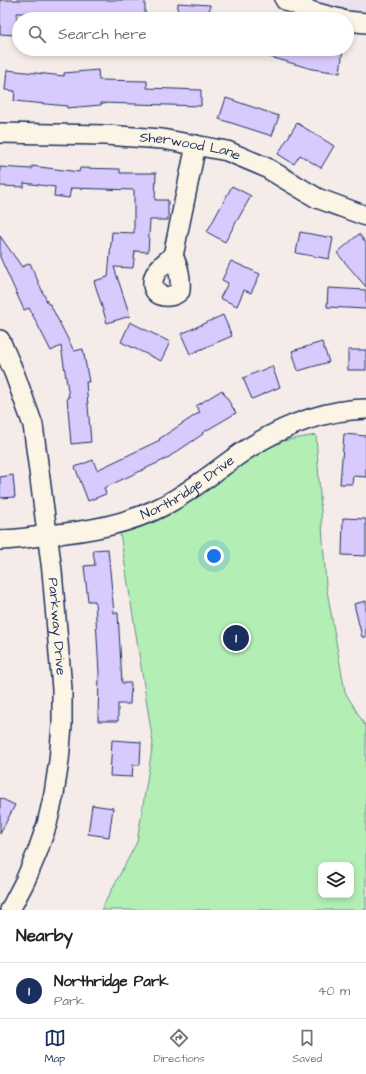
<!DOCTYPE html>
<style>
:root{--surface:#fff;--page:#f2f2f2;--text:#222;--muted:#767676;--line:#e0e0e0;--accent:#1b2f5e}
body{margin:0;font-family:"Architects Daughter",sans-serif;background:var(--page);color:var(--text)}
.controls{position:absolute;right:12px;bottom:12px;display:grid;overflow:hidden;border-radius:8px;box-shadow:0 2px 6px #0003}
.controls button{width:36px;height:36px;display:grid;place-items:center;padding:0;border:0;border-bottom:1px solid var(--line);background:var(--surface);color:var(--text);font:20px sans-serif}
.you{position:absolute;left:214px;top:556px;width:14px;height:14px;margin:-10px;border:3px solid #fff;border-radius:50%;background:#1a73e8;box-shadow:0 0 0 6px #1a73e833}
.badge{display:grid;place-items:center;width:26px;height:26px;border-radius:50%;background:var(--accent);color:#fff;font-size:13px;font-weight:700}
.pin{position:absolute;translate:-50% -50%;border:2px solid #fff;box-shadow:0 1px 4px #0006}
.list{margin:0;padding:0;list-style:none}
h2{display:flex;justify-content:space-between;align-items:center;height:52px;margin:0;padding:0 16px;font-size:17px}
h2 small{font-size:13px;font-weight:400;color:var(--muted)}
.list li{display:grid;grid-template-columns:26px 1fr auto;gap:12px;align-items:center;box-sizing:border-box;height:56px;padding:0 16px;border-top:1px solid var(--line)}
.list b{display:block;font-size:15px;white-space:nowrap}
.list p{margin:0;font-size:13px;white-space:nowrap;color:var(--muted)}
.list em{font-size:13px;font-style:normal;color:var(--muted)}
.icon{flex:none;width:22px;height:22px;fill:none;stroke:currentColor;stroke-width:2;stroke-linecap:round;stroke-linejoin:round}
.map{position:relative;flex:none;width:366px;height:910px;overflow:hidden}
.search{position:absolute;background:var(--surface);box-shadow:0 2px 6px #0003;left:12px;right:12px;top:12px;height:44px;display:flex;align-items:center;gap:10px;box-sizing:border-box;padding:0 14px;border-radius:22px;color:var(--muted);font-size:15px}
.sheet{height:108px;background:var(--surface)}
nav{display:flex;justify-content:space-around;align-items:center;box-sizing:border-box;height:56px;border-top:1px solid var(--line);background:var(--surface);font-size:11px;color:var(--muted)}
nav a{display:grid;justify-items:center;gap:2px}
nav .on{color:var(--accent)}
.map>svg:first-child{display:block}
.built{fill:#ece2ef}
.green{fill:#b3efb4;stroke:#678f89;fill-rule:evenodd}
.building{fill:#d8cafc;stroke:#1b2f5e}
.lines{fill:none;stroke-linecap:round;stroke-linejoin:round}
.minor-casing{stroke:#1b2f5e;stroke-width:22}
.minor{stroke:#fcf5e5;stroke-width:19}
.labels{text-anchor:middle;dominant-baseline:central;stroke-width:3;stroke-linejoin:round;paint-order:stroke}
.street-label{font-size:14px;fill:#1b2f5e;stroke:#fcf5e5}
</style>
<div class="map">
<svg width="366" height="910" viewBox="0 0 366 910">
<rect width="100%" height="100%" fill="#f5ecea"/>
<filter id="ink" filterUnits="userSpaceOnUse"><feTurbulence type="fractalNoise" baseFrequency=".025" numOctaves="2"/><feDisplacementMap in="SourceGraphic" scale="8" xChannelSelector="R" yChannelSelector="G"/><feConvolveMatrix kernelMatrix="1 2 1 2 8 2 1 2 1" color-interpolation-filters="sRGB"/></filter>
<g filter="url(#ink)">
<polygon class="built" points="312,0 366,0 366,13 354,12"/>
<path class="green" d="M316 435 326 585 345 692 366 727V910H101L137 842 153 743 120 533 216 479 265 444ZM321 865H351V895H321Z"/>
<g class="building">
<polygon points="0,0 145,0 145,19 72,19 72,15 17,13 16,35 0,34"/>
<polygon points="178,3 210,5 209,19 177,19"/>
<polygon points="253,49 343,49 340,73 312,69 253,52"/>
<polygon points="7,70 64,76 64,73 98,70 99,80 147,81 147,88 201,90 201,106 101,103 101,105 67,108 67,106 14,101 15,91 5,90"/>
<polygon points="226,98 279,116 272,136 219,119"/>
<polygon points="297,123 334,146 321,168 300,155 294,164 278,154"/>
<polygon points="32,166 79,172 80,168 120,169 120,173 156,173 155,200 168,200 168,220 150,220 148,252 135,251 133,268 114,267 130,316 107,323 94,281 108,277 112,232 134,233 134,190 71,188 69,198 54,196 55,187 24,183 24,187 0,186 0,167 32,169"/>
<polygon points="232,186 251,196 225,242 207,232"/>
<polygon points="300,232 333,238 329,259 296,253"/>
<polygon points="359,234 366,243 366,287 337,253"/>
<polygon points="0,236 22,267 30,263 48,304 50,304 74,351 83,349 89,382 86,382 91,442 71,444 67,397 69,397 61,346 51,351 29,308 24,310 0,257"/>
<polygon points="231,261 260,274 251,293 244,290 237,306 220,298 228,283 222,280"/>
<polygon points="328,288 366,290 366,309 327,307"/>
<polygon points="223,315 232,336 190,354 181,334"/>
<polygon points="130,322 170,342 161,361 121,342"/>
<polygon points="322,342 329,362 298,371 292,351"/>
<rect x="348" y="350" width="18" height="20"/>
<polygon points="272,366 280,387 252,399 243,378"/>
<polygon points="222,390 236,413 202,433 203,434 166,459 104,488 106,494 88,501 75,467 93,460 97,470 160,440 159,439 200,412 196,406"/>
<polygon points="344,434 366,436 366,477 353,476 352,484 340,484"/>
<polygon points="13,475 15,497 0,498 0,477"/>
<polygon points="343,518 366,519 366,556 342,555"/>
<polygon points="108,549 114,613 118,613 122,683 131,683 130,704 118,704 118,721 98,721 99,673 95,601 88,601 84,566 95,565 93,550"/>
<polygon points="366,601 366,637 362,637 354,604"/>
<polygon points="112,740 141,742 140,765 133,765 132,777 110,776"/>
<polygon points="0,798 15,805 0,834"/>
<polygon points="92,805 113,808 109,837 88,834"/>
</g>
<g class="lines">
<defs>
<g id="minor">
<polyline points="285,0 313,12 340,19"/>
<polyline points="347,21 366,23"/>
<path id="s1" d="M0 133 105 135 162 139 227 151 265 167 317 198 366 216"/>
<polyline points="173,256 196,145"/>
<path d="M173 256C179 268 181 277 180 291 168 302 148 295 154 277 157 268 166 262 173 256Z"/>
<path id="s2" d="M0 340 15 375 33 425 52 571 62 689V725L59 761 54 794 47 824 37 853 25 881 10 910"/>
<path id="s3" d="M0 540C16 540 32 537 48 535 89 531 130 524 167 504 196 488 220 467 247 449 283 426 323 410 366 409"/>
</g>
</defs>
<use href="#minor" class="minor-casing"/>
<use href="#minor" class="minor"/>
</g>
</g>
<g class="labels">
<g class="street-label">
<text stroke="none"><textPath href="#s1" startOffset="191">Sherwood Lane</textPath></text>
<text stroke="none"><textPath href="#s3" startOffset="198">Northridge Drive</textPath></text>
<text stroke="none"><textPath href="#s2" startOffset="294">Parkway Drive</textPath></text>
</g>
</g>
</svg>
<div class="controls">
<button><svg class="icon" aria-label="layers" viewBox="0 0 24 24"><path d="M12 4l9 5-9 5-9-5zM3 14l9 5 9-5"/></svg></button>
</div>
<div class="you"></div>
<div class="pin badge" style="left:236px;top:638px">1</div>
<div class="search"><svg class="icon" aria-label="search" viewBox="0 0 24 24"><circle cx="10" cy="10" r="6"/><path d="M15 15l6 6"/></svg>Search here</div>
</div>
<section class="sheet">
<h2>Nearby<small></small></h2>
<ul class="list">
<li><span class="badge">1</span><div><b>Northridge Park</b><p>Park</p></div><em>40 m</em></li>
</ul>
</section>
<nav>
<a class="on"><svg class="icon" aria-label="map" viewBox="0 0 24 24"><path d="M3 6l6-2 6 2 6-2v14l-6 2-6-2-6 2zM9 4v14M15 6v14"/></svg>Map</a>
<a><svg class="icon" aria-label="directions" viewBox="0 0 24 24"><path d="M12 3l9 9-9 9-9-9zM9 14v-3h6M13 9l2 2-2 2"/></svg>Directions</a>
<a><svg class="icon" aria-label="saved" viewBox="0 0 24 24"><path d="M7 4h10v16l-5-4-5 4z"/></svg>Saved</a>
</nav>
